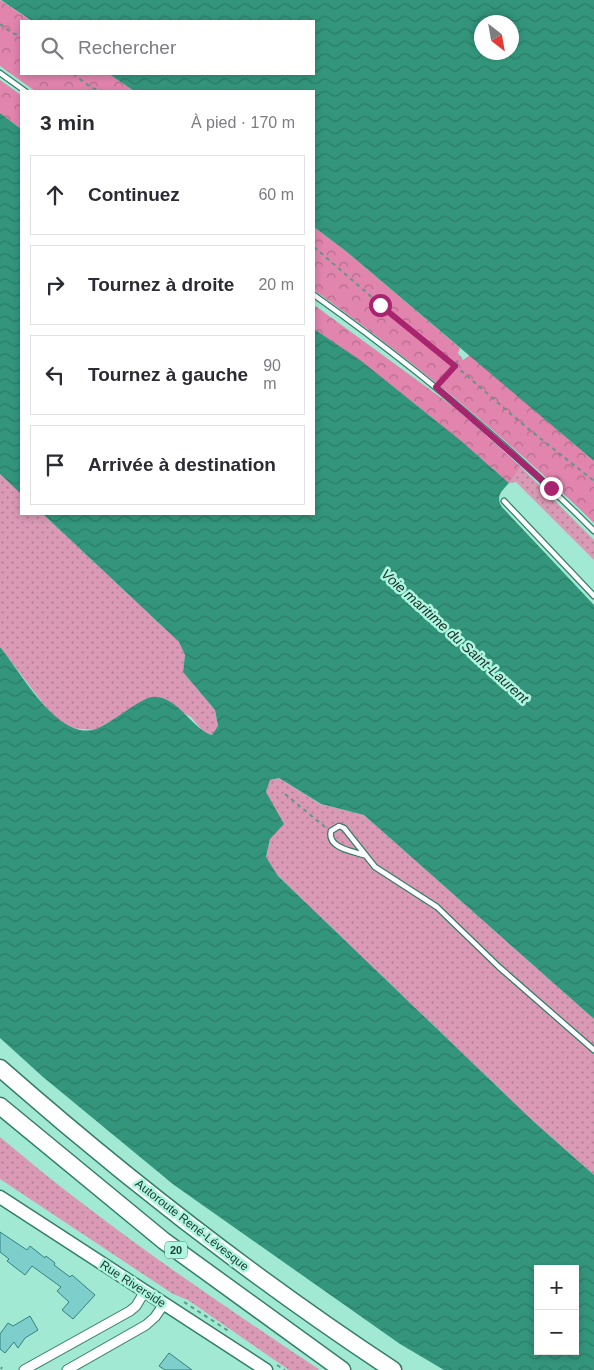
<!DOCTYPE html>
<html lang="fr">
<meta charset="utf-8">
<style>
:root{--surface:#fff;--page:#f2f2f3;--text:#2b2b33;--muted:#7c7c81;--line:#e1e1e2}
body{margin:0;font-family:Arial,sans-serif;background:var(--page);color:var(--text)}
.controls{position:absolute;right:15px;bottom:15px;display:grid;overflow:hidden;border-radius:0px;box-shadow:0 2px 8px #0003}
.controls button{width:45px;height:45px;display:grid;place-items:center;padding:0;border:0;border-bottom:1px solid var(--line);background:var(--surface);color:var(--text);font:25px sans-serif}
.compass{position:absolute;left:474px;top:15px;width:45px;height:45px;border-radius:50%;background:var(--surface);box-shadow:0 2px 8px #0003;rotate:149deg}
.stop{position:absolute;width:15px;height:15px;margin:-11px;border:4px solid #a9246e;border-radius:50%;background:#fff}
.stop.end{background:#a9246e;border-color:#fff;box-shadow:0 1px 5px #0008}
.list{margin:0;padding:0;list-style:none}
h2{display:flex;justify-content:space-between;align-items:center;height:65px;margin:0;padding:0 20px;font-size:21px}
h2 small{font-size:16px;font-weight:400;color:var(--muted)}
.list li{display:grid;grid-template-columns:32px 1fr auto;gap:15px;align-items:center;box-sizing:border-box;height:80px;margin:0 10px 10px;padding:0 10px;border:1px solid var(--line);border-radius:0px}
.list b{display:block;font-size:19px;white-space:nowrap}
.list em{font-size:16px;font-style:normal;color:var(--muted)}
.icon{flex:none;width:28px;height:28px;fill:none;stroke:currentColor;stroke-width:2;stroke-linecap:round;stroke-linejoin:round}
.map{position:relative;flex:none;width:594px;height:1370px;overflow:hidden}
.search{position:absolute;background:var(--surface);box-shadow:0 2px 8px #0003;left:20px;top:20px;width:295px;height:55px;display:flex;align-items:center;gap:12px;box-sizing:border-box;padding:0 18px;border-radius:0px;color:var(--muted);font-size:19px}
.panel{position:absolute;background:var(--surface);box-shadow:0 2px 8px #0003;left:20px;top:90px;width:295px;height:425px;border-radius:0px}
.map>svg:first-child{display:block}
.grass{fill:url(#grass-dots)}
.forest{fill:url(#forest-crowns)}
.water{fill:url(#water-waves);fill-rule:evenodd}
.building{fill:#7ececb;stroke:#328481}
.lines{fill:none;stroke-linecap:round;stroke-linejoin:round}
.lane-casing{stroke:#357d69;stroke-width:7}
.street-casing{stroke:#357d69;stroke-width:11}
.secondary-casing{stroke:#357d69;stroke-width:15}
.highway-casing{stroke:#357d69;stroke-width:19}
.path{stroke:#629685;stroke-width:2;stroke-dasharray:4 4;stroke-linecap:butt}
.lane{stroke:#fff;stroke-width:4.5}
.street{stroke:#fff;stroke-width:9}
.secondary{stroke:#fff;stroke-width:12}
.highway{stroke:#fff;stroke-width:16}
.route{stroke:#a9246e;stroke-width:6}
.labels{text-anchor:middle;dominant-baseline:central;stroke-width:5;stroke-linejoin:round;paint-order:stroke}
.shield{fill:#aef6df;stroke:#4b7568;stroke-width:1}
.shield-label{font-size:11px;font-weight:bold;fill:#203e35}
.street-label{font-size:12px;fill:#203e35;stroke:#aef6df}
.water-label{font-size:14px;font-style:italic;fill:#192f28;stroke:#aef6df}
</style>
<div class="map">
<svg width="594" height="1370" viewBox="0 0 594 1370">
<defs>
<pattern id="grass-dots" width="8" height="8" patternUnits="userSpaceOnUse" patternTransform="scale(1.25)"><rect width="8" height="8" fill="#da99b5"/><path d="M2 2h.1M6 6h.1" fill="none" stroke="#b07e94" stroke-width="1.8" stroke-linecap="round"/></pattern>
<pattern id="forest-crowns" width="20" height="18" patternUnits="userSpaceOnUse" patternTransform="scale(1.25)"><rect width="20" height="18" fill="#e184ae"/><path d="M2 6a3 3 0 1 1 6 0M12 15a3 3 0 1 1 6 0" fill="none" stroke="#b66d8e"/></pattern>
<pattern id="water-waves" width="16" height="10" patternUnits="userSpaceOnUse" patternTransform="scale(1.25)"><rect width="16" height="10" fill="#33967c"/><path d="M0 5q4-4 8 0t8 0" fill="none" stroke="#2b7c66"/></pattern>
</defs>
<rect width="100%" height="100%" fill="#a1e9d2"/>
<g class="grass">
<polygon points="521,467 594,540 594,560 516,482 509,483"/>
<polygon points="0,474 21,494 21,514 43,514 179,642 185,655 183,672 215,710 218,726 212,735 204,733 191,717 152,697 95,730 70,728 51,714 0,647"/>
<polygon points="279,778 320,804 364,815 594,1019 594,1175 533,1121 278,876 266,858 270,839 266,792 270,780"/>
<path d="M0 1137C101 1223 210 1297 320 1370H289L188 1300 173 1294 0 1179Z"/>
</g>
<g class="forest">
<polygon points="0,0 32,21 21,21 21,74 109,74 134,91 35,91 0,66"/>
<polygon points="0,80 21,95 21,129 0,113"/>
<path d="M314 227 347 252 460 348 458 353 463 360 470 355 594 461V523C507 438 413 361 314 290Z"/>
<path d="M314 305 458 410 521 467 509 483C447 428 382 376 314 329Z"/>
</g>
<g class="water">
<path d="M1 0H594V461L347 252 314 227V91H134L109 74H314V21H32ZM482 22H512V52H482Z"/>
<polygon points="0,113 21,129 21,494 0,474"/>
<path d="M314 329 360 360 460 440 509 483C502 491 495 496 502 507L594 605V1019L364 815 321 804 279 778 270 780 266 792 284 824 270 839 266 857 278 876 533 1121 594 1175V1370H444L400 1344 174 1185 43 1077 0 1038V647C21 672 58 742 96 729 110 724 141 698 152 697 175 693 194 731 212 735L218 726 215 710 183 672 185 655 179 642 43 514H314ZM538 1269H575V1351H538Z"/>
</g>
<g class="building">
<polygon points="0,1232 27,1250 30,1246 45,1258 46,1256 55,1263 54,1265 70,1277 72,1275 95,1295 73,1319 62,1310 69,1302 57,1291 61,1287 32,1266 25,1275 7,1261 9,1259 0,1252"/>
<polygon points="30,1316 38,1330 25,1338 18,1348 14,1342 5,1353 0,1349 0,1334 8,1323 13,1326"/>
<polygon points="169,1353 192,1370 165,1370 159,1366"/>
</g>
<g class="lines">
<defs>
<g id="lane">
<polyline points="0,73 25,91"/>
<path d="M314 295C414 366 508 444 594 531"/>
<polyline points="504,501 594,596"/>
<path d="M364 855C352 851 327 848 331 831L339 826 344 828 375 867 437 907 499 967 594 1050"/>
</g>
<g id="street">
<polyline points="24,1370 130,1311 136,1306 145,1291"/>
<polyline points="67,1370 146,1325 155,1317 164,1304"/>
</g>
<polyline id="secondary" points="0,1197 266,1370"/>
<g id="highway">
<path d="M0 1068C124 1177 255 1279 393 1370"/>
<polyline points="0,1106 164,1241 342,1370"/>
</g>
</defs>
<use href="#lane" class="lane-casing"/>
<use href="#street" class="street-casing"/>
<use href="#secondary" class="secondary-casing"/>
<use href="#highway" class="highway-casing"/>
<g class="path">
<polyline points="0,24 12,33 21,36"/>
<polyline points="73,74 92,88 102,91"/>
<polyline points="314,247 428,346 444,356 526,427 594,481"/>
<polyline points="440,382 461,357"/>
<polyline points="285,794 325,827"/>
<polyline points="184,1302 230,1332"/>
<polyline points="277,1365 285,1370"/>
<polyline points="1,1369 2,1367"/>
</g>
<use href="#lane" class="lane"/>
<use href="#street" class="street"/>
<use href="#secondary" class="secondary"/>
<use href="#highway" class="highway"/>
</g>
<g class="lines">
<polyline class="route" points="380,305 455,366 436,387 551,488"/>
</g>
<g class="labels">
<rect class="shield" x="165" y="1241.5" width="22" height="17" rx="4"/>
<g class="shield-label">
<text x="176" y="1250">20</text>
</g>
<g class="street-label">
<text transform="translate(192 1225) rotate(38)">Autoroute René-Lévesque</text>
<text transform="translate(133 1284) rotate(33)">Rue Riverside</text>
</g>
<g class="water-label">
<text transform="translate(455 636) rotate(42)">Voie maritime du Saint-Laurent</text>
</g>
</g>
</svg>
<div class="controls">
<button>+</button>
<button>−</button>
</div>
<svg class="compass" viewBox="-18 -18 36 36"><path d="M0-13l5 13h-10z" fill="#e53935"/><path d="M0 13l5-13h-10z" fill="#7c7c81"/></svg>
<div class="stop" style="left:380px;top:305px"></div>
<div class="stop end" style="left:551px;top:488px"></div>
<div class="search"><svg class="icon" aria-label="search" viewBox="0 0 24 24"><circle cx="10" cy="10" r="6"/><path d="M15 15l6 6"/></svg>Rechercher</div>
<section class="panel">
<h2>3 min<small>À pied · 170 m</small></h2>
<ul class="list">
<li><svg class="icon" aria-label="ahead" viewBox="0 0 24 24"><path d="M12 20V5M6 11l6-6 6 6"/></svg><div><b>Continuez</b></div><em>60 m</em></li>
<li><svg class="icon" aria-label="right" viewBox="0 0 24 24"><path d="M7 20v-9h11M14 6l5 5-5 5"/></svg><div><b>Tournez à droite</b></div><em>20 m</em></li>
<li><svg class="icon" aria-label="left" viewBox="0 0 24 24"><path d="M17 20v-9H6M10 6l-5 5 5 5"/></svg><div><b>Tournez à gauche</b></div><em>90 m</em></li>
<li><svg class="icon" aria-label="arrive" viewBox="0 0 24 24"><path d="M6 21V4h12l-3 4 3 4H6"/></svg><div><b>Arrivée à destination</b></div></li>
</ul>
</section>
</div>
